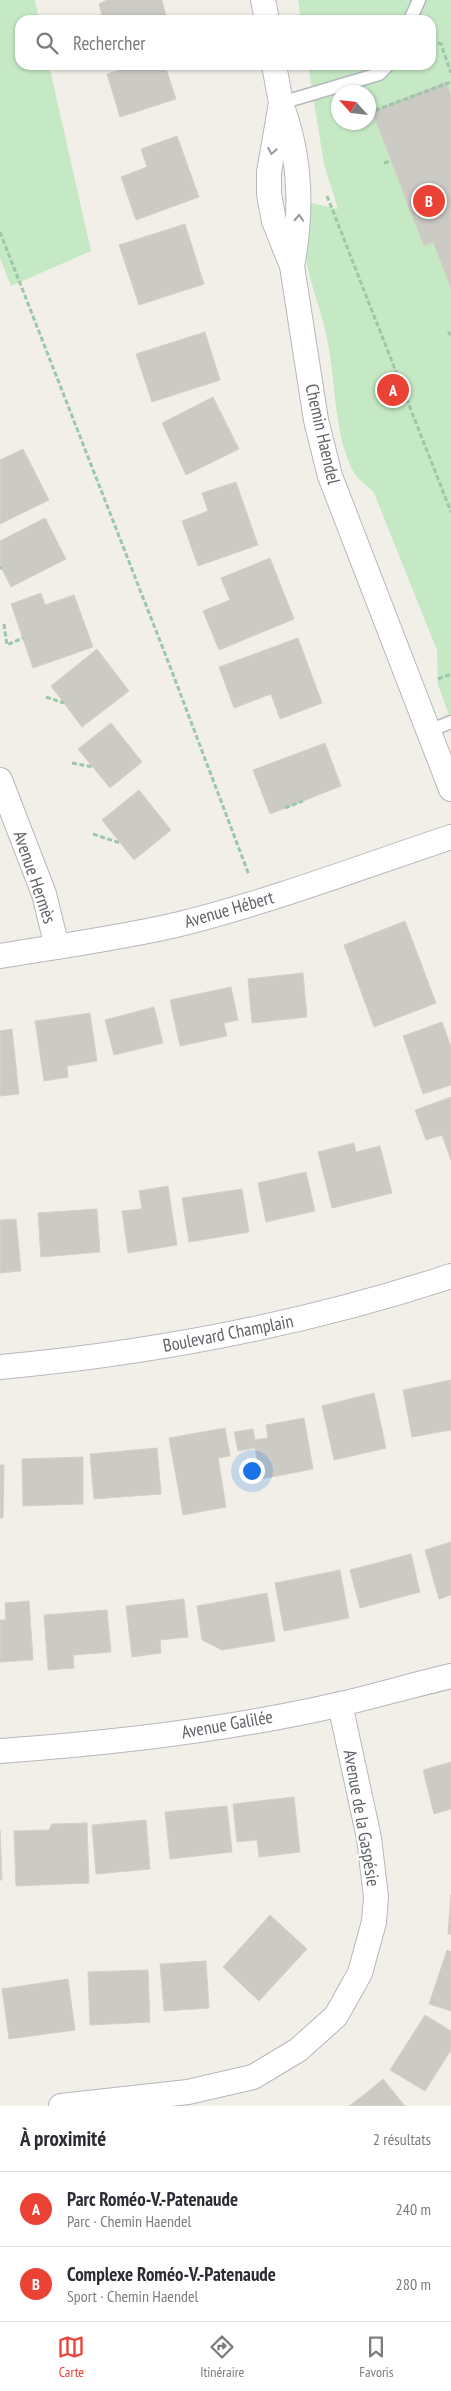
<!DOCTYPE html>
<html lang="fr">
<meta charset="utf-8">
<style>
:root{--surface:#fff;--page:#f7f7f7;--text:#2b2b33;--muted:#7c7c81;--line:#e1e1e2;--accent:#ea4335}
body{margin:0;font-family:"PT Sans Narrow",sans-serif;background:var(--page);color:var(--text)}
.compass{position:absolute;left:331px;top:85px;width:45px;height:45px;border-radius:50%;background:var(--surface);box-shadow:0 1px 4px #0004;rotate:297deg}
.you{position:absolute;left:251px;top:1470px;width:18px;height:18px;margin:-12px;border:4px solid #fff;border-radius:50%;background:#1a73e8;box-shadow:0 0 0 8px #1a73e833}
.badge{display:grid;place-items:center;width:32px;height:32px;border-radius:50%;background:var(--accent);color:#fff;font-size:16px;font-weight:700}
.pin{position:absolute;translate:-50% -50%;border:2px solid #fff;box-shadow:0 1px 5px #0006}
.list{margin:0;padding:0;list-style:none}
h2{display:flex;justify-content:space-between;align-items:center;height:65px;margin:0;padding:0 20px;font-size:21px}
h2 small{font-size:16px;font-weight:400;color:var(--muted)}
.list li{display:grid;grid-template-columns:32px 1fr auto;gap:15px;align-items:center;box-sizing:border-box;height:75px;padding:0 20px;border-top:1px solid var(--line)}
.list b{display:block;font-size:19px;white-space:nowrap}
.list p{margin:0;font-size:16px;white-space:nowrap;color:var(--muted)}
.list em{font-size:16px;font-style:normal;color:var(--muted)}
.icon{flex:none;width:28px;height:28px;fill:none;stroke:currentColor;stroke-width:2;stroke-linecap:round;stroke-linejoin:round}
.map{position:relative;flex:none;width:451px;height:2106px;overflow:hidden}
.search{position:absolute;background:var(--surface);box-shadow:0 1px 4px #0004;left:15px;right:15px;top:15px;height:55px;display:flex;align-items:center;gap:12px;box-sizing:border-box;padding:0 18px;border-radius:15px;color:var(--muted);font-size:19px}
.sheet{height:215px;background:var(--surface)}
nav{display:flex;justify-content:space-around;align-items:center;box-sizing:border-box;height:70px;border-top:1px solid var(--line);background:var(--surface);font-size:14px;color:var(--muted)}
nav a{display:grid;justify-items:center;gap:2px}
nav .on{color:var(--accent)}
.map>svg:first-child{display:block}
.green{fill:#c5e8c5;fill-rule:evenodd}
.building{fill:#cccac5;stroke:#d6d1c6}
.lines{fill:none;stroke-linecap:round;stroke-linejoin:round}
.lane-casing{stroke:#b5b8bc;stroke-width:15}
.street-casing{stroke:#b5b8bc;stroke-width:26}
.path{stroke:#9cc7a9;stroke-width:3;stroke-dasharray:5 2.5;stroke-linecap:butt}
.lane{stroke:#fff;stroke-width:12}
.street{stroke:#fff;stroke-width:24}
.oneway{stroke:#979a9d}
.labels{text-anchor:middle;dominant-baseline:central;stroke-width:4.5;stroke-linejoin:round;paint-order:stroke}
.street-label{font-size:18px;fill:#5f6368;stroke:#fff}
</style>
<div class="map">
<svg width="451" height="2106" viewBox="0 0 451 2106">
<rect width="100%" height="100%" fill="#f1efe8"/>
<g class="green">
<polygon points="0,0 35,0 39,20 20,20 20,65 49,65 91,251 11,286 0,258"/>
<path d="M298 0H451V720L438 685 437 650 374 493C368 486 357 479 353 471 334 433 336 385 328 344 323 313 309 284 305 252 303 235 307 219 311 203L338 209 324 164 308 65H431V20H301ZM338 92H368V122H338Z"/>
</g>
<g class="building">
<polygon points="107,0 162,0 167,20 103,20 99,4"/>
<polygon points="136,65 165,65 176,99 120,117 107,74"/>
<polygon points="446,82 451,95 451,288 433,242 424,246 372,111"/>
<polygon points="177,136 199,197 136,220 121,177 147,167 141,149"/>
<polygon points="185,224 204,284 139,305 119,245"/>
<polygon points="205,332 220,380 152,402 136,354"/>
<polygon points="213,397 239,449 186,475 162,423"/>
<polygon points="23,449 49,500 0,524 0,460"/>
<polygon points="236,482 258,545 198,566 182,521 208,511 202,493"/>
<polygon points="45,518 66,559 11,587 0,565 0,541"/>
<polygon points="270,558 294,619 219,650 203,611 230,600 221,578"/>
<polygon points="41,593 45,605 74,595 93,647 33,668 11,604"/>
<polygon points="298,638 322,703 280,719 271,694 234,708 219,667"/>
<polygon points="97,649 129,691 82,727 51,686"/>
<polygon points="111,723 142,762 110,788 78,749"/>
<polygon points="325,743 341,786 270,814 253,770"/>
<polygon points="139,790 171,830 134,860 102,820"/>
<polygon points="405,921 436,1003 374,1027 344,945"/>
<polygon points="303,973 307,1017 252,1023 248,979"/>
<polygon points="231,987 238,1020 224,1023 227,1036 180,1046 170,1000"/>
<polygon points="154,1007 163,1043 114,1055 105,1020"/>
<polygon points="90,1013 97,1061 67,1066 68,1077 44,1081 35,1021"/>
<polygon points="442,1022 451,1047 451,1085 423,1094 403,1036"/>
<polygon points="12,1029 19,1094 0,1096 0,1031"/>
<polygon points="451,1097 451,1160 442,1135 426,1140 415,1110"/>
<polygon points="354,1143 356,1152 380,1146 392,1193 332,1208 318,1152"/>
<polygon points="306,1172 315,1211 266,1222 258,1183"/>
<polygon points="168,1186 177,1245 128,1253 122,1211 142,1209 139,1191"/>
<polygon points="242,1189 249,1232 189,1242 182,1198"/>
<polygon points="97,1209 100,1252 41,1257 38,1213"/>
<polygon points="16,1219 21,1271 0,1273 0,1220"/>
<polygon points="451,1380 451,1430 412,1437 403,1390"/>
<polygon points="374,1393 386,1448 334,1460 322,1406"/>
<polygon points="304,1418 313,1469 261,1479 255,1448 238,1451 234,1432 253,1429 255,1440 268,1438 266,1425"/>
<polygon points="225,1428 230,1456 218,1458 226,1507 183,1515 169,1438"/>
<polygon points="157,1448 161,1494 94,1499 90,1454"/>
<polygon points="83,1457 83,1504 23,1506 22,1459"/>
<polygon points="0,1465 4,1465 3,1518 0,1518"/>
<polygon points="451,1542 451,1595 439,1599 425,1550"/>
<polygon points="411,1554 420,1592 360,1608 350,1570"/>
<polygon points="340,1570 349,1618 284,1631 275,1583"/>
<polygon points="267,1593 275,1641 222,1650 202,1640 197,1606"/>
<polygon points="184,1599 188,1637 160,1640 161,1653 132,1657 126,1606"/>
<polygon points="29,1601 33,1660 0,1662 0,1620 6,1620 5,1603"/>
<polygon points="107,1610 111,1652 73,1655 74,1668 48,1670 44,1615"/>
<polygon points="451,1762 451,1809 434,1814 423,1770"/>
<polygon points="294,1797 300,1852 259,1857 257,1840 237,1842 233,1804"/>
<polygon points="227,1806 232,1852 170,1859 165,1812"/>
<polygon points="146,1820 150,1869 96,1874 92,1825"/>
<polygon points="87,1823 89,1883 16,1886 14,1831 49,1830 52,1824"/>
<polygon points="0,1830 2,1880 0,1880"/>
<polygon points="451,1894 451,1934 448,1934"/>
<polygon points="270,1915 307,1949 259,2001 223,1967"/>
<polygon points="447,1950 451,1952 451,2011 429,2004"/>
<polygon points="206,1961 209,2008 164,2011 160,1964"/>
<polygon points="148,1970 150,2022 90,2025 88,1972"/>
<polygon points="68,1979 75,2030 9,2039 2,1989"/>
<polygon points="425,2015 451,2031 451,2050 425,2091 390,2070"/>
<polygon points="383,2079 405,2106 349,2106 365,2094"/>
</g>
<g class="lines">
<defs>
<g id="lane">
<polyline points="410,20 419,0"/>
<polyline points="281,103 379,74 388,65"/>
<polyline points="429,731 451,722"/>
</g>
<g id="street">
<polyline points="263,0 267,20"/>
<polyline points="274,65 281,103 269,172 269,194 274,221 292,266 316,420 330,476 451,789"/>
<path d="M283 109C301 160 302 214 292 266"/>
<polyline points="0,780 44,894 57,947"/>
<path d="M0 956C60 946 121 938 180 924 272 901 361 867 451 837"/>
<path d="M0 1367C153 1353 305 1324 451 1276"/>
<path d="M0 1751C114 1743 229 1730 341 1704 378 1695 414 1685 451 1676"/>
<polyline points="61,2106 188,2092 253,2077 298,2050 336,2016 360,1973 374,1922 376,1897 369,1838 340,1704"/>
</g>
</defs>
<use href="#lane" class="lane-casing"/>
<use href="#street" class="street-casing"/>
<g class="path">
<polyline points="431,40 441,44 451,73"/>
<polyline points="368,113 451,82"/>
<polyline points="384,163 391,161"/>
<polyline points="327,196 451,512"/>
<polyline points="0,232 171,669 249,875"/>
<polyline points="448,332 451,335"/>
<polyline points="0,568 2,568"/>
<polyline points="4,624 7,645 23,638"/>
<polyline points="438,679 451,674"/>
<polyline points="46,697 64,703"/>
<polyline points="72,763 93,767"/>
<polyline points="285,808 303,801"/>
<polyline points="93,834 120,843"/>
</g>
<use href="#lane" class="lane"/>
<use href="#street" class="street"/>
</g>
<defs><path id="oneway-chevron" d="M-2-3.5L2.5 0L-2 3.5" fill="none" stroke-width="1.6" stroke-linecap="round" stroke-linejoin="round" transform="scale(1.25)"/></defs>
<g class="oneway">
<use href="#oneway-chevron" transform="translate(272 151) rotate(100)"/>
<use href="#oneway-chevron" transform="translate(299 218) rotate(-87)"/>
</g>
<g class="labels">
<g class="street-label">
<text transform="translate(323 434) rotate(77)">Chemin Haendel</text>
<text transform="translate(35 877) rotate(71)">Avenue Hermès</text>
<text transform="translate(229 909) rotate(-16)">Avenue Hébert</text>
<text transform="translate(228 1333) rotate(-11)">Boulevard Champlain</text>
<text transform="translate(227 1724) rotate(-10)">Avenue Galilée</text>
<text transform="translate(362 1818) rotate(80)">Avenue de la Gaspésie</text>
</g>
</g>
</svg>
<svg class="compass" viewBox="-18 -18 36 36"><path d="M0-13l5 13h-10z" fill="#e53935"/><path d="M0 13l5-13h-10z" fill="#7c7c81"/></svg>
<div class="you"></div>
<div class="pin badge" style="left:393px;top:390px">A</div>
<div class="pin badge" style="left:429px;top:201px">B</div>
<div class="search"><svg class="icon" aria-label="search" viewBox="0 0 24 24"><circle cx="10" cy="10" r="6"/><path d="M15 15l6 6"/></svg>Rechercher</div>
</div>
<section class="sheet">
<h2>À proximité<small>2 résultats</small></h2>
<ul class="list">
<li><span class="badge">A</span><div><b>Parc Roméo-V.-Patenaude</b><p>Parc · Chemin Haendel</p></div><em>240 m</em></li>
<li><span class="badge">B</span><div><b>Complexe Roméo-V.-Patenaude</b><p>Sport · Chemin Haendel</p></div><em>280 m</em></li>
</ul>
</section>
<nav>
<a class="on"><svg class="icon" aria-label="map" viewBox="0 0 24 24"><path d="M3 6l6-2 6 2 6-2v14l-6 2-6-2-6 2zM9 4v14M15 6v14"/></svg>Carte</a>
<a><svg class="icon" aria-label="directions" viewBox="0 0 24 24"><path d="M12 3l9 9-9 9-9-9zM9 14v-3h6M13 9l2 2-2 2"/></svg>Itinéraire</a>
<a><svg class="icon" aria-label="saved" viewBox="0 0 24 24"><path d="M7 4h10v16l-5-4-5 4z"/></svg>Favoris</a>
</nav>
